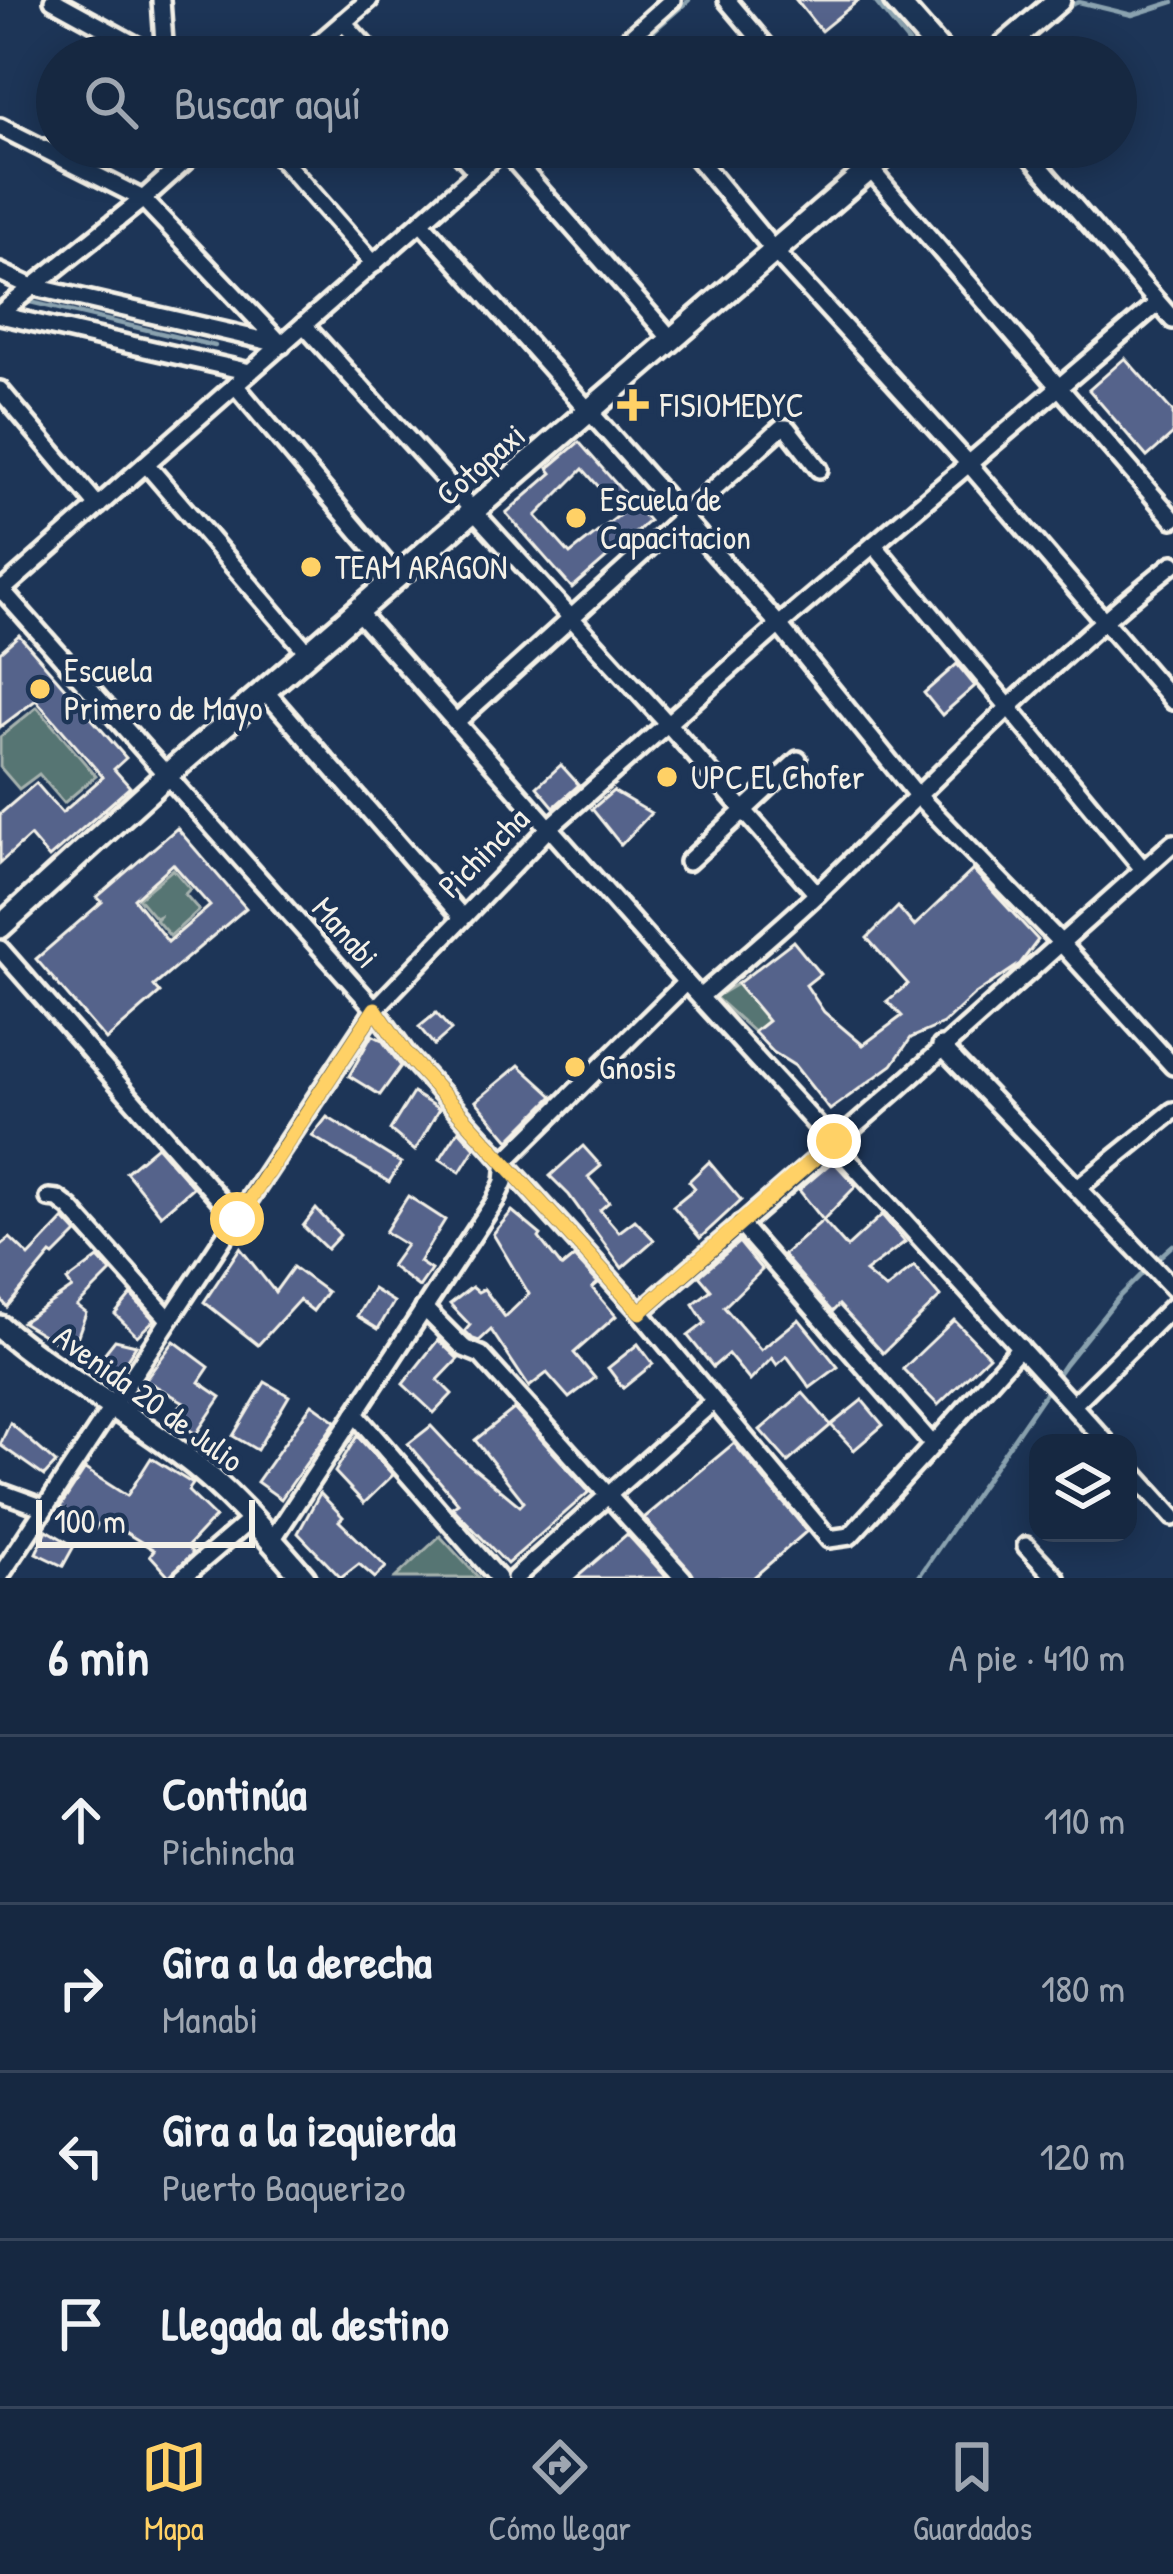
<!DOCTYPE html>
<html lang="es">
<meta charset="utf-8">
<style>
:root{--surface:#162841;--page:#1f3048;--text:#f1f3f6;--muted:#9ea6b1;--line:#35445a;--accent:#ffd166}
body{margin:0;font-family:"Patrick Hand",sans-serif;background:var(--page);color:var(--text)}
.controls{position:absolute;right:36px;bottom:36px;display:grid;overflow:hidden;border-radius:24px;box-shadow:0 6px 30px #0003}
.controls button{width:108px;height:108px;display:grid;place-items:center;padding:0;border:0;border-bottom:3px solid var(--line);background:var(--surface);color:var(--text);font:60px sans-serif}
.scale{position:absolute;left:36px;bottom:30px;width:219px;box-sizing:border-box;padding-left:12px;border:6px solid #f4f1e8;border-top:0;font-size:33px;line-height:42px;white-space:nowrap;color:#f4f1e8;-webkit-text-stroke:9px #1d3557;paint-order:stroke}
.stop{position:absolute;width:36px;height:36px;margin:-27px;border:9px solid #ffd166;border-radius:50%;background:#fff}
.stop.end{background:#ffd166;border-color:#fff;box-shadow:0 3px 12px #0008}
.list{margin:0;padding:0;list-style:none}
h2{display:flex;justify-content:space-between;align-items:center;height:156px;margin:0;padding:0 48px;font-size:51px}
h2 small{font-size:39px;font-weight:400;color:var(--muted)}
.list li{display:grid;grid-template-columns:78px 1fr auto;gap:36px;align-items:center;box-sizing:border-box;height:168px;padding:0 48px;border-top:3px solid var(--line)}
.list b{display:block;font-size:45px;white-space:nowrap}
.list p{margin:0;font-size:39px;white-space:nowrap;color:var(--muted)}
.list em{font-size:39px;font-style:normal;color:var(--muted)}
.icon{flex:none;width:66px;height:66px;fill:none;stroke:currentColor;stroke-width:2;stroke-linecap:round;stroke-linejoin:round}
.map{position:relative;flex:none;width:1173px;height:1578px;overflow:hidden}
.search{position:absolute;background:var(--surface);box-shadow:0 6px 30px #0003;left:36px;right:36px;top:36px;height:132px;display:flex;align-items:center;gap:30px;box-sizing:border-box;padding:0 42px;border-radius:66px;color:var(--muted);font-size:45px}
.sheet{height:828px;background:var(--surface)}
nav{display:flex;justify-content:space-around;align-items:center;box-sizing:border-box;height:168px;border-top:3px solid var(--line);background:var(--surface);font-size:33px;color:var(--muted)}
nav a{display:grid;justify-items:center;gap:6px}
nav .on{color:var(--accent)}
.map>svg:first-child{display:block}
.green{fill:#577473;stroke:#a6b2ae;stroke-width:3}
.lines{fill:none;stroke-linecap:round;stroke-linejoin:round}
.stream{stroke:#8aa2af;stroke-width:4.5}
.building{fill:#55638b;stroke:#f4f1e8;stroke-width:3;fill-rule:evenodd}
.street-casing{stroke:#f4f1e8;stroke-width:24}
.secondary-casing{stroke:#f4f1e8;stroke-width:30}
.street{stroke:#1d3557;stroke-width:15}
.secondary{stroke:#1d3557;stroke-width:21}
.route{stroke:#ffd166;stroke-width:15}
.poi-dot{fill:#ffd166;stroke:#1d3557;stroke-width:4.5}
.labels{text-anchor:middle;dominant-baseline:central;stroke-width:9;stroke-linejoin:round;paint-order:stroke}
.poi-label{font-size:33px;fill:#f4f1e8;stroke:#1d3557;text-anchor:start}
.street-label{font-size:33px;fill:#f4f1e8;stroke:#1d3557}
</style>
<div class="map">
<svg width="1173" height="1578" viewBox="0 0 1173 1578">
<rect width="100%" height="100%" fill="#1d3557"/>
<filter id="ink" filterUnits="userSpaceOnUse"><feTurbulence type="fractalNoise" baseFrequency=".00833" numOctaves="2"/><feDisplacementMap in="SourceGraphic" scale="24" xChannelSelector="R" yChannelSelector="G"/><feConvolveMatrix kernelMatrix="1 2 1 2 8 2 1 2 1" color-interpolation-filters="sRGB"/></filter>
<g filter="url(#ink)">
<g class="green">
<polygon points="37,707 96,776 64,803 39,774 19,789 0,767 0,737"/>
<polygon points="173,869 190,889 185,894 199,910 170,936 156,920 161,915 155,918 138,898"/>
<polygon points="737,984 768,1021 754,1032 715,997"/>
<polygon points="440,1536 479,1578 395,1578"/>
</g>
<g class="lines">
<g class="stream">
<polyline points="874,0 912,47"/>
<polyline points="1064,8 1079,2 1132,15 1173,2"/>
<polyline points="624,57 689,0"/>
<polyline points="1010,57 1047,24"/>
<polyline points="431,226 521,147"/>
<polyline points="22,300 215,346"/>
<polyline points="313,329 422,234"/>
<polyline points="1155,1261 1173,1245"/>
<polyline points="918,1578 1065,1364 1118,1298 1147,1269"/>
</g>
</g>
<g class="building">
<polygon points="796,0 859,0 821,31"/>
<polygon points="1125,358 1173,412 1173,434 1147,457 1089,390"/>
<path d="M579 442 649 521 572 588 506 513 552 473 548 468ZM583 469 622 513 570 554 536 516Z"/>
<polygon points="19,635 126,758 114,769 130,787 49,858 30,836 0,863 0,814 36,783 62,813 103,777 36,700 0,727 0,652"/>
<polygon points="957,664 975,686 942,715 924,693"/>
<polygon points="561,765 579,785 554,807 537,787"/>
<polygon points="613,791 651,813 621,845 592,809"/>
<path d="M177 828 246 908 154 986 160 993 106 1040 36 959 102 902 97 897ZM173 864 210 906 168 942 134 899Z"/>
<polygon points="973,870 1038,940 1020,964 974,995 943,1024 911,1038 892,1065 830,1110 795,1066 773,1052 754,1032 768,1021 737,984 793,941 820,974 806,985 824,1012 863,1045 902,1016 887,1001 908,984 867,938 898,907 914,926"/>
<polygon points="436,1013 451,1030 434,1045 419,1027"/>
<polygon points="372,1035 382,1040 401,1066 380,1095 349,1076"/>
<polygon points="519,1065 553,1096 509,1140 476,1101"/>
<polygon points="413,1093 439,1109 415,1151 390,1130"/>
<polygon points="327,1117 401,1163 389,1182 312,1136"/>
<polygon points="459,1130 475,1148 460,1172 440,1159"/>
<polygon points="157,1146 193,1187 161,1215 126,1172"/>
<polygon points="583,1146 601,1166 588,1177 609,1202 600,1210 619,1232 635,1220 654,1240 622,1268 569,1195 550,1176"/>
<polygon points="833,1161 856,1186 823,1220 799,1190"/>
<polygon points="709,1162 741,1200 700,1238 673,1206 695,1188 689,1181"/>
<polygon points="408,1196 445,1220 419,1262 431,1270 419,1287 391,1266 406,1245 385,1232"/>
<polygon points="316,1209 340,1235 327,1249 303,1226"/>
<polygon points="512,1211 541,1235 539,1238 562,1267 574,1257 598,1283 592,1288 616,1316 574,1353 595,1378 569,1398 547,1373 529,1387 491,1330 479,1341 473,1339 465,1331 470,1325 450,1304 472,1287 478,1292 484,1289 505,1317 529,1294 493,1234"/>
<polygon points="882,1215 905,1242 865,1272 886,1289 914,1266 940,1297 883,1353 839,1305 832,1312 783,1255 823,1220 847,1247"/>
<polygon points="64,1219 77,1233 54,1256 51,1254 7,1307 0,1298 0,1246 10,1238 29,1256"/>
<polygon points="739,1242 762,1270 724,1307 761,1350 799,1319 838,1367 810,1388 787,1356 777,1365 772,1358 750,1381 728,1354 713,1367 688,1336 705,1323 693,1304 711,1290 699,1276"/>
<polygon points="240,1248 275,1292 293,1267 327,1292 313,1311 299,1300 258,1345 204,1302"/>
<polygon points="98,1258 111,1272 77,1306 86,1313 72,1352 22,1322 72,1288 67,1281"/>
<polygon points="373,1289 394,1302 378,1329 357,1316"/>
<polygon points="131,1295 154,1320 137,1336 115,1314"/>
<polygon points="954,1320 989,1356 938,1405 903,1369"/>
<polygon points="115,1340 136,1345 117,1375 96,1364"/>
<polygon points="438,1340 458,1359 438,1380 452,1394 434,1413 403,1384"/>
<polygon points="174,1341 209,1367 199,1382 221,1397 196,1434 168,1417 184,1402 145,1380"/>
<polygon points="638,1344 653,1364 623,1388 608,1368"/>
<polygon points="265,1382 289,1396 257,1450 233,1436"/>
<polygon points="803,1393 831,1425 788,1462 760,1430"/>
<polygon points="862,1400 883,1425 854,1450 831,1425"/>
<polygon points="312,1404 336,1421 281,1499 257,1482"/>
<polygon points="514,1409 589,1492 507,1564 452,1507 458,1503 408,1444 431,1426 458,1455 520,1506 524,1502 475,1440"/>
<polygon points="10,1423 56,1463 44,1476 0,1445"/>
<polygon points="357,1436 393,1475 364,1503 335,1472"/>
<polygon points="734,1443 807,1531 753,1578 695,1578 644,1518"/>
<polygon points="151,1458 193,1484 188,1491 215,1517 187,1547 193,1553 169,1576 150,1555 154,1550 102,1518 95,1529 60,1507 85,1469 127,1496"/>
<polygon points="320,1493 343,1517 339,1521 386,1567 375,1578 359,1564 341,1578 298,1533"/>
<polygon points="47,1530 74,1546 63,1566 36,1553"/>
<polygon points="627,1534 667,1578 576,1578"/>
</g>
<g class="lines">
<defs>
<g id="street">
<polyline points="53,0 157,57"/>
<polyline points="161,0 165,57"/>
<polyline points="727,0 775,57"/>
<polyline points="343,22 375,57"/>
<polyline points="303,57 369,0"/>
<polyline points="608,57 672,0"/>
<polyline points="0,127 143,199 282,345"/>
<polyline points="271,147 374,264"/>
<polyline points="454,147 477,172"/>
<polyline points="688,147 776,253 969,464 1173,701"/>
<polyline points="851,147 1173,519"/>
<polyline points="1023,147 1173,320"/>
<polyline points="504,149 673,341"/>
<polyline points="421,222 779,625 916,794 1060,942 1173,1066"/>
<polyline points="0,272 30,286 279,344"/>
<polyline points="0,313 143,199 201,147"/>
<polyline points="0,315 250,372"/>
<polyline points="304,325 667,723 817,894"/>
<polyline points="235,385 398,578"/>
<polyline points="0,390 98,506"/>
<polyline points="146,464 309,654"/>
<polyline points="874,545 1143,869"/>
<polyline points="0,588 375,1009 407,1055 640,1312 829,1539 850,1536 933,1445 740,1224"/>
<polyline points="0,592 506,147"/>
<polyline points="358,612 686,982 1107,1443"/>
<polyline points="265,691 461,916"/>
<polyline points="456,722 781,428 787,428 819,469"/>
<polyline points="688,862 798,760"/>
<polyline points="0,949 237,1219"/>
<path d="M701 996C740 962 780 929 818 893 935 781 1045 664 1173 564"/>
<polyline points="941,1046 1173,1288"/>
<polyline points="1079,1187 1173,1111"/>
<polyline points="49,1198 58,1199 70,1208 169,1319"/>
<polyline points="424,1308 464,1348 481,1355 683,1578"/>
<polyline points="640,1312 895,1091 1173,843"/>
<polyline points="1073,1405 1173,1306"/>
<polyline points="355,1414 498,1578"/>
<polyline points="933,1445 1020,1347"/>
<polyline points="1128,1467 1173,1517"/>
<polyline points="0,1492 44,1508"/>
<polyline points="272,1540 495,1201 504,1182 506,1160 686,982"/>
<polyline points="1026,1546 1056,1578"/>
<polyline points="0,1576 375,1009 549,828 779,625 1158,303"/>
<polyline points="182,1578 251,1519"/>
<polyline points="515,1578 713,1402"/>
</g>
<g id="secondary">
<polyline points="895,0 945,57"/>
<polyline points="992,57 1059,0"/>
<polyline points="0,927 167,775 895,147"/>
<path d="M0 1327C56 1375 122 1409 181 1454 228 1489 266 1534 304 1578"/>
</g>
</defs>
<use href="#street" class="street-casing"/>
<use href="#secondary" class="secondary-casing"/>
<use href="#street" class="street"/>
<use href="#secondary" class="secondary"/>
</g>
</g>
<g class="lines" filter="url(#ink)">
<polyline class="route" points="237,1219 375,1009 407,1055 640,1312 834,1141"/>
</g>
<g class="poi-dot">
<path d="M627 387h12v12h12v12h-12v12h-12v-12h-12v-12h12z"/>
<circle cx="576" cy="518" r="12"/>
<circle cx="311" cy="567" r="12"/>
<circle cx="40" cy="689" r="12"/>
<circle cx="667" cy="777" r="12"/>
<circle cx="575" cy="1067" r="12"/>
</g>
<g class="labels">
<g class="poi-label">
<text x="660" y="405">FISIOMEDYC</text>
<text x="600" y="499">Escuela de<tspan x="600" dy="38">Capacitacion</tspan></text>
<text x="335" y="567">TEAM ARAGON</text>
<text x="64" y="670">Escuela<tspan x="64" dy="38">Primero de Mayo</tspan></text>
<text x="691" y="777">UPC El Chofer</text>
<text x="599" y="1067">Gnosis</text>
</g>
<g class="street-label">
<text transform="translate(480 464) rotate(-41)">Cotopaxi</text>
<text transform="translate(483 852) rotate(-45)">Pichincha</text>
<text transform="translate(346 932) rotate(49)">Manabi</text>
<text transform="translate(149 1398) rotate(36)">Avenida 20 de Julio</text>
</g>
</g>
</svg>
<div class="controls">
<button><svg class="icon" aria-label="layers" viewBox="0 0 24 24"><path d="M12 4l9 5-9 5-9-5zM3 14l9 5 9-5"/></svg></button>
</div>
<div class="scale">100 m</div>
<div class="stop" style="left:237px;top:1219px"></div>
<div class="stop end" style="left:834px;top:1141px"></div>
<div class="search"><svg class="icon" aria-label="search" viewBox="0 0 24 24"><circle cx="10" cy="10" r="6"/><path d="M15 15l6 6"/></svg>Buscar aquí</div>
</div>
<section class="sheet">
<h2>6 min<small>A pie · 410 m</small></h2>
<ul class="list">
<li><svg class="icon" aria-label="ahead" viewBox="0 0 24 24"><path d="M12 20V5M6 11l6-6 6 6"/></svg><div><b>Continúa</b><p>Pichincha</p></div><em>110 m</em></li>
<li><svg class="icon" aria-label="right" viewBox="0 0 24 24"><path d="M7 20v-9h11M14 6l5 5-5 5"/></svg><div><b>Gira a la derecha</b><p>Manabi</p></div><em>180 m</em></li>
<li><svg class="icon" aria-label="left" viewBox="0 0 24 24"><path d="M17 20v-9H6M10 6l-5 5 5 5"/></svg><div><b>Gira a la izquierda</b><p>Puerto Baquerizo</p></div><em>120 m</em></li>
<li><svg class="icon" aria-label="arrive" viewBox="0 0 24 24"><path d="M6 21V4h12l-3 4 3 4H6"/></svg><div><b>Llegada al destino</b></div></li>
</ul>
</section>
<nav>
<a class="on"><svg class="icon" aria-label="map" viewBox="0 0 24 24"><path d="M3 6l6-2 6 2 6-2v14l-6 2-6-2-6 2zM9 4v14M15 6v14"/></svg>Mapa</a>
<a><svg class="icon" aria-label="directions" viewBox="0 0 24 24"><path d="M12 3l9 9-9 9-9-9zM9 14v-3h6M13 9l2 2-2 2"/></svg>Cómo llegar</a>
<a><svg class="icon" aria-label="saved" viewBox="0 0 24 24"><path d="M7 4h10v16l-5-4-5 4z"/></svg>Guardados</a>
</nav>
